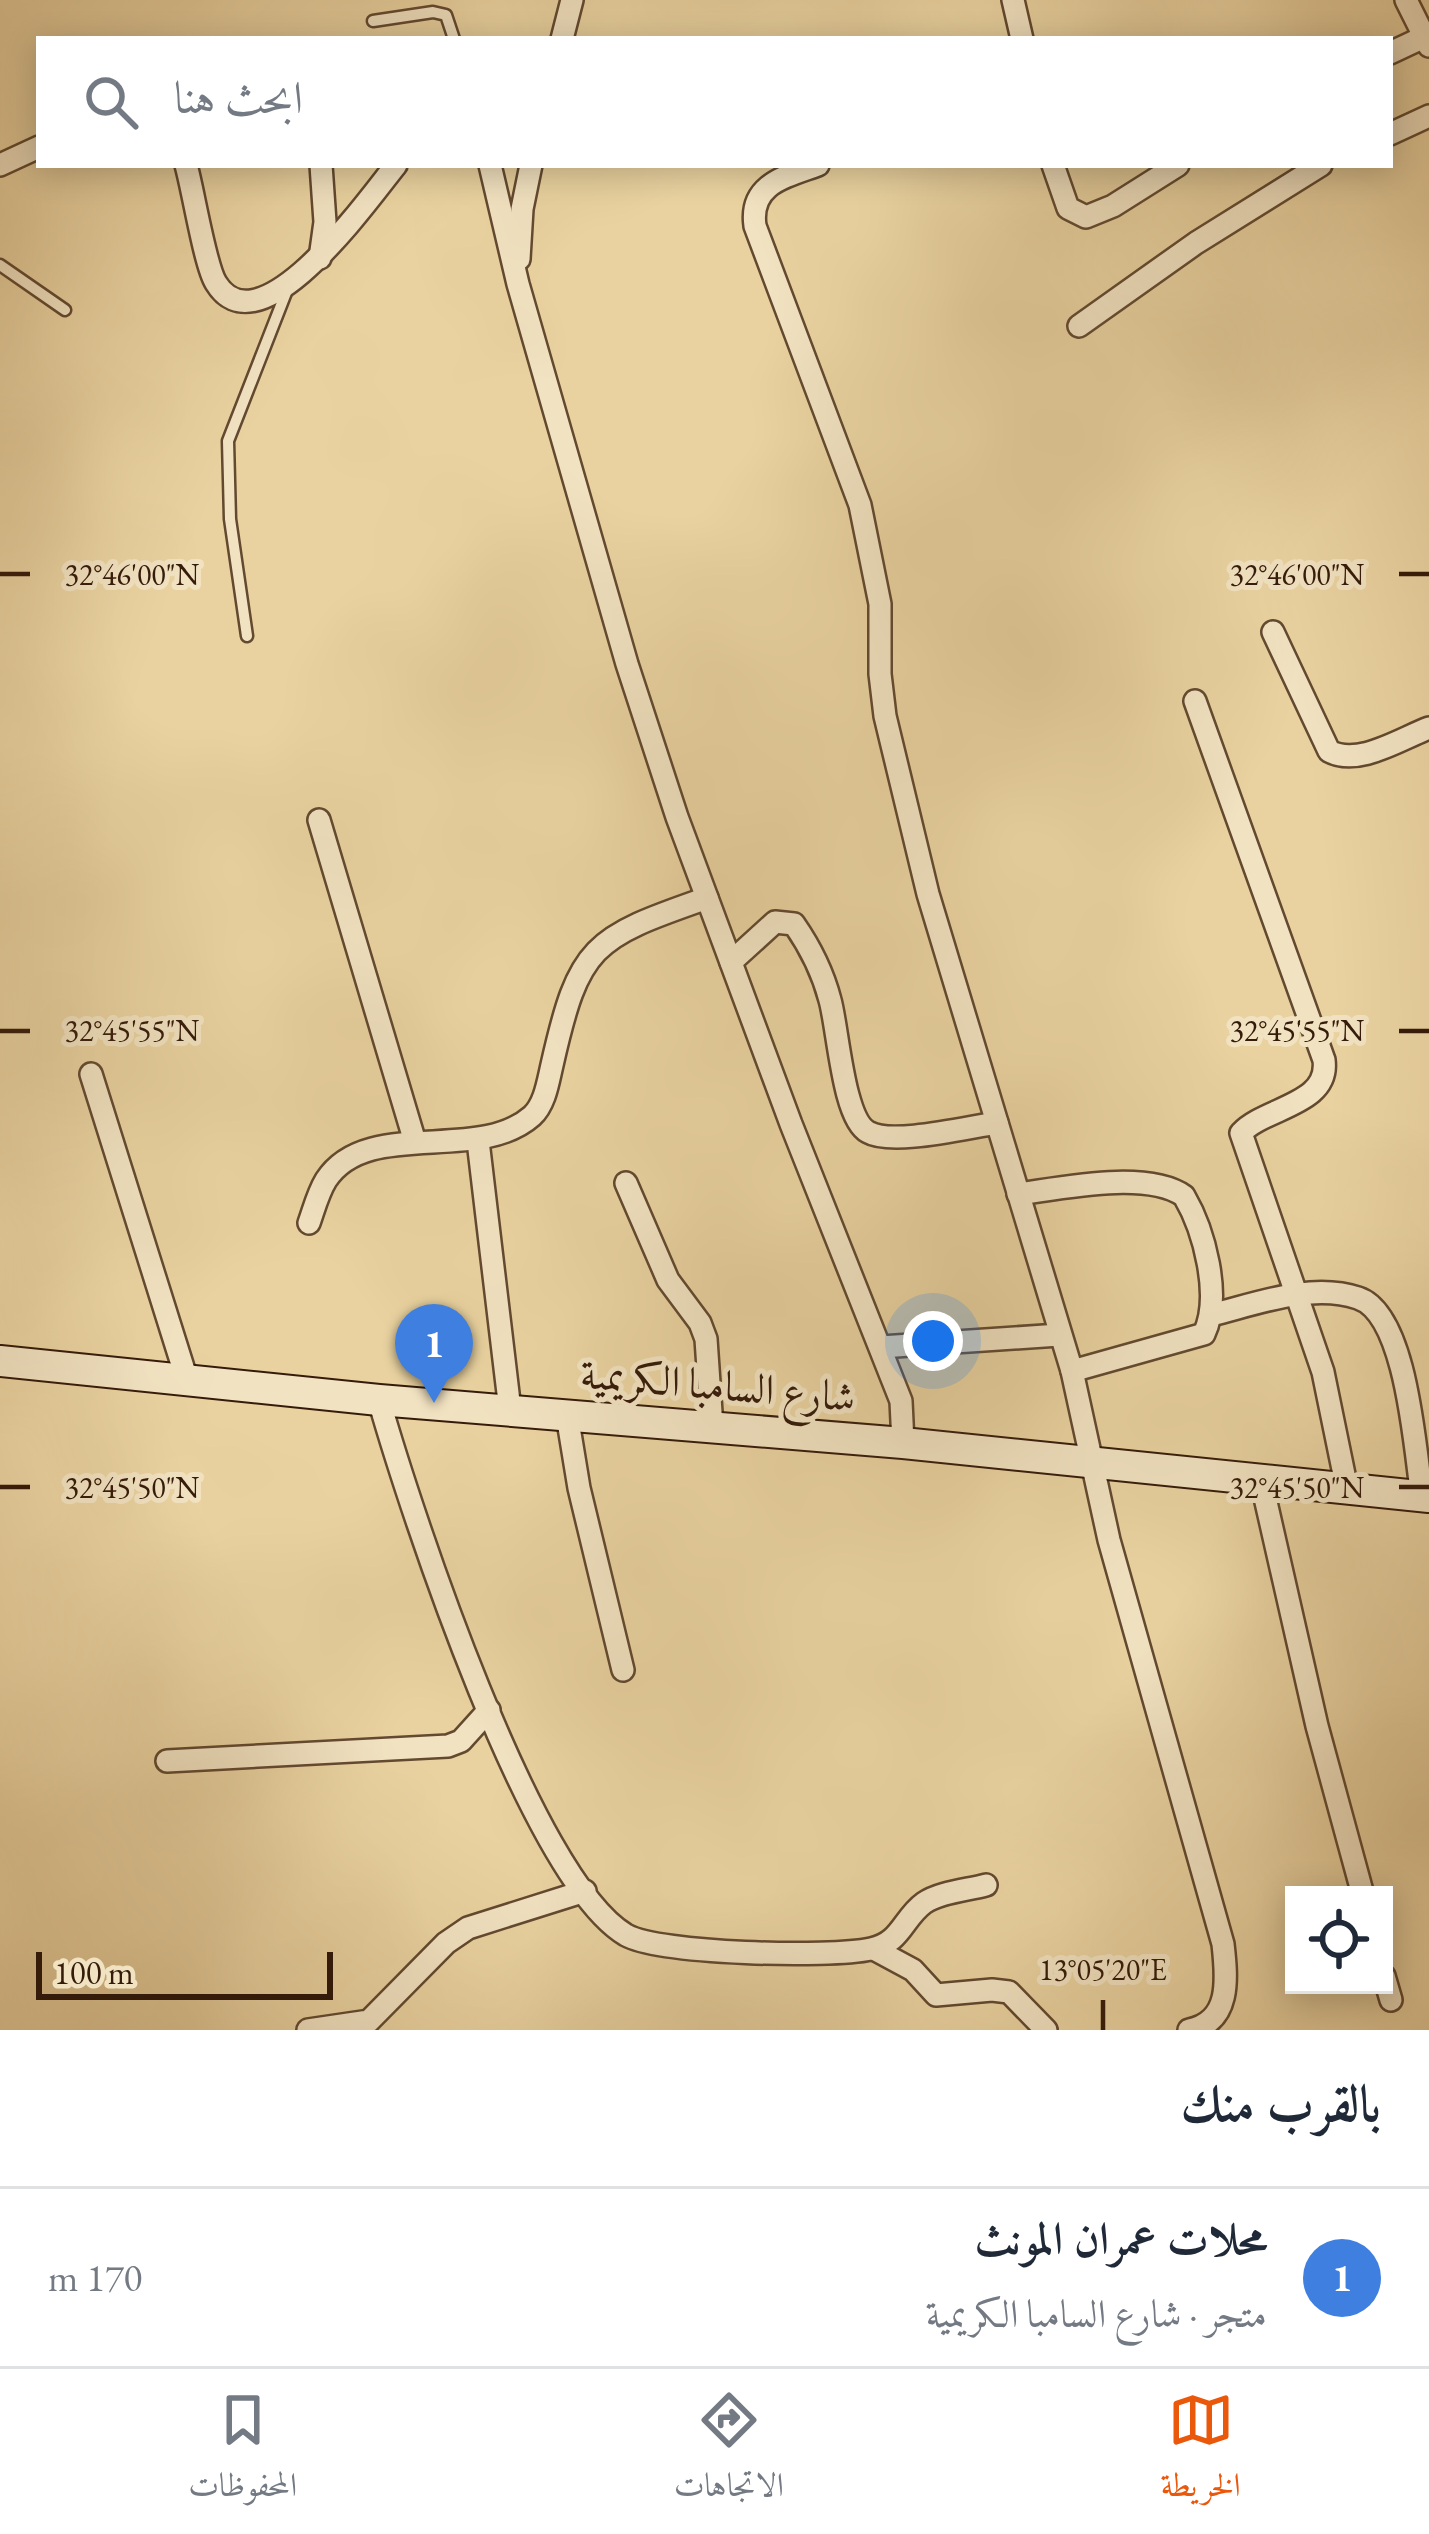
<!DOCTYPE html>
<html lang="ar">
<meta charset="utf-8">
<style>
:root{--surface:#fff;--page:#f6f6f7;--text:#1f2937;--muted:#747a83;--line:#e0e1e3;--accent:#ea580c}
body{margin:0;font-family:"EB Garamond",Amiri,serif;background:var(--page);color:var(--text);direction:rtl}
.controls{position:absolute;right:36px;bottom:36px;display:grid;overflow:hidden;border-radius:0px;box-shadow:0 6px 30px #0003}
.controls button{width:108px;height:108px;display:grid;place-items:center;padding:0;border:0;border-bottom:3px solid var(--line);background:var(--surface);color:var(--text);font:60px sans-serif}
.scale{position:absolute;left:36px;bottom:30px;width:297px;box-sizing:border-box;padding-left:12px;border:6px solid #351b0a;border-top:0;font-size:33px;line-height:42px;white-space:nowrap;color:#351b0a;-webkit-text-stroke:9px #f1e2c1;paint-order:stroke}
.you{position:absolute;left:933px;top:1341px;width:42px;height:42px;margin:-30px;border:9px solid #fff;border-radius:50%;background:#1a73e8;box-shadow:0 0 0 18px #1a73e833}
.badge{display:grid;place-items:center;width:78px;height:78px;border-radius:50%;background:var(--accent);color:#fff;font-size:39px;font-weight:700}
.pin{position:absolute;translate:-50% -99px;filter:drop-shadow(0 3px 6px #0008)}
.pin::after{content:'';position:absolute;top:63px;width:42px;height:36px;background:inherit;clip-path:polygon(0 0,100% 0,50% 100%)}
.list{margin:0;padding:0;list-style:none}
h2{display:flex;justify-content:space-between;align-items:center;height:156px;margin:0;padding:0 48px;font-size:51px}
h2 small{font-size:39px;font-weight:400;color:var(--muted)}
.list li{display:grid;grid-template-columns:78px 1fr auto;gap:36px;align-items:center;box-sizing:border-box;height:180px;padding:0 48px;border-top:3px solid var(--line)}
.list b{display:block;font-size:45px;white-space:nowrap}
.list p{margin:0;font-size:39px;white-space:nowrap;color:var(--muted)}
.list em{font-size:39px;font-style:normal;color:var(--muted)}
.icon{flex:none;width:66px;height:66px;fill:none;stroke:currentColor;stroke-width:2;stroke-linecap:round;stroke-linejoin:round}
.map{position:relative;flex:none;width:1429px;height:2030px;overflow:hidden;direction:ltr}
.search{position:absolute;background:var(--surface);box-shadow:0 6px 30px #0003;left:36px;right:36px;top:36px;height:132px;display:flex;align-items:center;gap:30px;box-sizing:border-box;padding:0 42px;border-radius:0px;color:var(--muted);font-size:45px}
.sheet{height:336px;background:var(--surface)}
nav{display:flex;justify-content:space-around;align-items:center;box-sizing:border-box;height:168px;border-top:3px solid var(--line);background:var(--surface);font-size:33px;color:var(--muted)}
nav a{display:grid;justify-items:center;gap:6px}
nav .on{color:var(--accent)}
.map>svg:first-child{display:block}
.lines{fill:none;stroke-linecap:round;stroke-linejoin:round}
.service-casing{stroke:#624930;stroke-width:15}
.minor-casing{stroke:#624930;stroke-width:26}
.secondary-casing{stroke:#351b0a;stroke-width:34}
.service{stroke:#f1e2c1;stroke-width:10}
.minor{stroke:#f1e2c1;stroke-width:21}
.secondary{stroke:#f1e2c1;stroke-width:30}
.ticks{fill:none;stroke:#351b0a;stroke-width:4.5}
.labels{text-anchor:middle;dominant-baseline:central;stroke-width:10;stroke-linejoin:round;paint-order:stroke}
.street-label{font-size:42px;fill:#351b0a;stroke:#f1e2c1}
.ticks-label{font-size:30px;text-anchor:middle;fill:#351b0a;stroke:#f1e2c1;stroke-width:10;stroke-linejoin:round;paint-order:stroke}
</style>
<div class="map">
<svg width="1429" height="2030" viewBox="0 0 1429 2030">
<rect width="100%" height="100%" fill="#e9d2a0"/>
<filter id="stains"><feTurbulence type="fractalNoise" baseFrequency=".00167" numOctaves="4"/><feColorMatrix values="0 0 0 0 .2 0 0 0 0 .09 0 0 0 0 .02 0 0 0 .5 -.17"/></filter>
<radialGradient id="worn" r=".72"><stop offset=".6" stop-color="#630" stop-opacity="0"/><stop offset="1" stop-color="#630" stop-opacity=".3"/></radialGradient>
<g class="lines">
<defs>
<g id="service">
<polyline points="373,21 433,12 446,15 454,39"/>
<polyline points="0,265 65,310"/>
<polyline points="247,636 230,519 228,441 289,285"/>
</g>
<g id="minor">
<polyline points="1013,0 1022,39"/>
<polyline points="1406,0 1429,46"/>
<polyline points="562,39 572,0"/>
<polyline points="1390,53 1424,37"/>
<polyline points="1390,134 1429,116"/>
<polyline points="0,165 39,147"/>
<path d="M186 165C193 189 205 266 216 283 260 355 372 194 396 165"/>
<polyline points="490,165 518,284 627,664 677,817 791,1124 901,1401 903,1443"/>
<path d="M818 165C785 177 749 184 755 226L860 505 880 604V674L885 716 928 894 1072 1371 1109 1540 1223 1944C1227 1979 1231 2022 1189 2030"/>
<polyline points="1053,165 1068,208 1086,217 1113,206 1178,165"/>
<polyline points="320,258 325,222 321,165"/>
<polyline points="519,259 522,209 531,165"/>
<polyline points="1079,326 1196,243 1321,165"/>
<path d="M1273 632 1329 751C1358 767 1400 739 1429 728"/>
<path d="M1195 701 1324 1060C1330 1105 1265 1107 1241 1133L1323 1372 1347 1489"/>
<polyline points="319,820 415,1142"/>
<path d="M731 962 775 922 794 924C810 947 823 973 830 1000 838 1028 843 1119 868 1132 892 1146 968 1127 997 1123"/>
<polyline points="91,1074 187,1380"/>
<polyline points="478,1141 510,1410"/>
<polyline points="626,1183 668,1280 700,1323 706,1339 712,1427"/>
<path d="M1018 1194C1062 1188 1147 1170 1184 1196 1204 1230 1222 1296 1204 1334L1072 1371"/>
<path d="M309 1223C314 1209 318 1193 326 1180 367 1117 478 1164 532 1116 545 1104 548 1082 552 1065 579 945 592 938 707 898"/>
<path d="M1211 1315C1256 1304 1312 1282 1358 1298 1407 1314 1415 1451 1422 1497"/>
<polyline points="881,1347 1059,1335"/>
<path d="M379 1400C411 1512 531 1879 626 1935 660 1954 829 1958 871 1949 901 1943 903 1918 924 1903 940 1892 968 1890 986 1885"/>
<polyline points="567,1415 579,1488 623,1670"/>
<polyline points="1261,1480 1317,1726 1363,1895"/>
<polyline points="167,1761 448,1746 461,1741 489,1710"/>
<polyline points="874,1949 913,1970 936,1995 992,1990 1009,1992 1046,2030"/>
<polyline points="1384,1976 1391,2000"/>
<polyline points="308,2030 369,2021 446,1943 468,1928 585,1891"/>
</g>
<polyline id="secondary" points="0,1361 379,1400 903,1443 1429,1497"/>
</defs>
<use href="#service" class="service-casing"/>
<use href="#minor" class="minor-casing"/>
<use href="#secondary" class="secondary-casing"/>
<use href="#service" class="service"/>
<use href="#minor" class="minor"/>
<use href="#secondary" class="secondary"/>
</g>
<path class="ticks" d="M0 574H30M1399 574H1429M0 1031H30M1399 1031H1429M0 1487H30M1399 1487H1429M1103 2000V2030"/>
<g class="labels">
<g class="street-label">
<text transform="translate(718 1385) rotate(5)">شارع السامبا الكريمية</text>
</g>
</g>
<g class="ticks-label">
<text x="132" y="585">32°46'00"N</text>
<text x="1297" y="585">32°46'00"N</text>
<text x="132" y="1041">32°45'55"N</text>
<text x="1297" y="1041">32°45'55"N</text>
<text x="132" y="1498">32°45'50"N</text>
<text x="1297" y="1498">32°45'50"N</text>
<text x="1103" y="1980">13°05'20"E</text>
</g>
<rect width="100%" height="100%" filter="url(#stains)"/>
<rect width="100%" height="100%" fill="url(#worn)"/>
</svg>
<div class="controls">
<button><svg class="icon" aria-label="locate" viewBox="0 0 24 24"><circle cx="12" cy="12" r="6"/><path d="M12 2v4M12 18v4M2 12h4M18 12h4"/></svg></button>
</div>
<div class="scale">100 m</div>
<div class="you"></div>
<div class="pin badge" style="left:434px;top:1403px;background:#3f7fe0">1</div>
<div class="search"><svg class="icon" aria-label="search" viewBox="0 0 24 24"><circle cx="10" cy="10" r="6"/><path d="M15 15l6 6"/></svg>ابحث هنا</div>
</div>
<section class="sheet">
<h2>بالقرب منك<small></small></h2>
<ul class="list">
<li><span class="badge" style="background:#3f7fe0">1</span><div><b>محلات عمران المونث</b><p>متجر · شارع السامبا الكريمية</p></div><em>170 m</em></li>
</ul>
</section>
<nav>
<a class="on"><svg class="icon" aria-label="map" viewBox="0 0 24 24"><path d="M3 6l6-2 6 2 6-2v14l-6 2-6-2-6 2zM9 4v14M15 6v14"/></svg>الخريطة</a>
<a><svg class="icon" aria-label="directions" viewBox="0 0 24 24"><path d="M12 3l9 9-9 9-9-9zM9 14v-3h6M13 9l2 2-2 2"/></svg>الاتجاهات</a>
<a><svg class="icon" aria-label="saved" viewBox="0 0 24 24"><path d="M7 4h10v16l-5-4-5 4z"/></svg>المحفوظات</a>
</nav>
